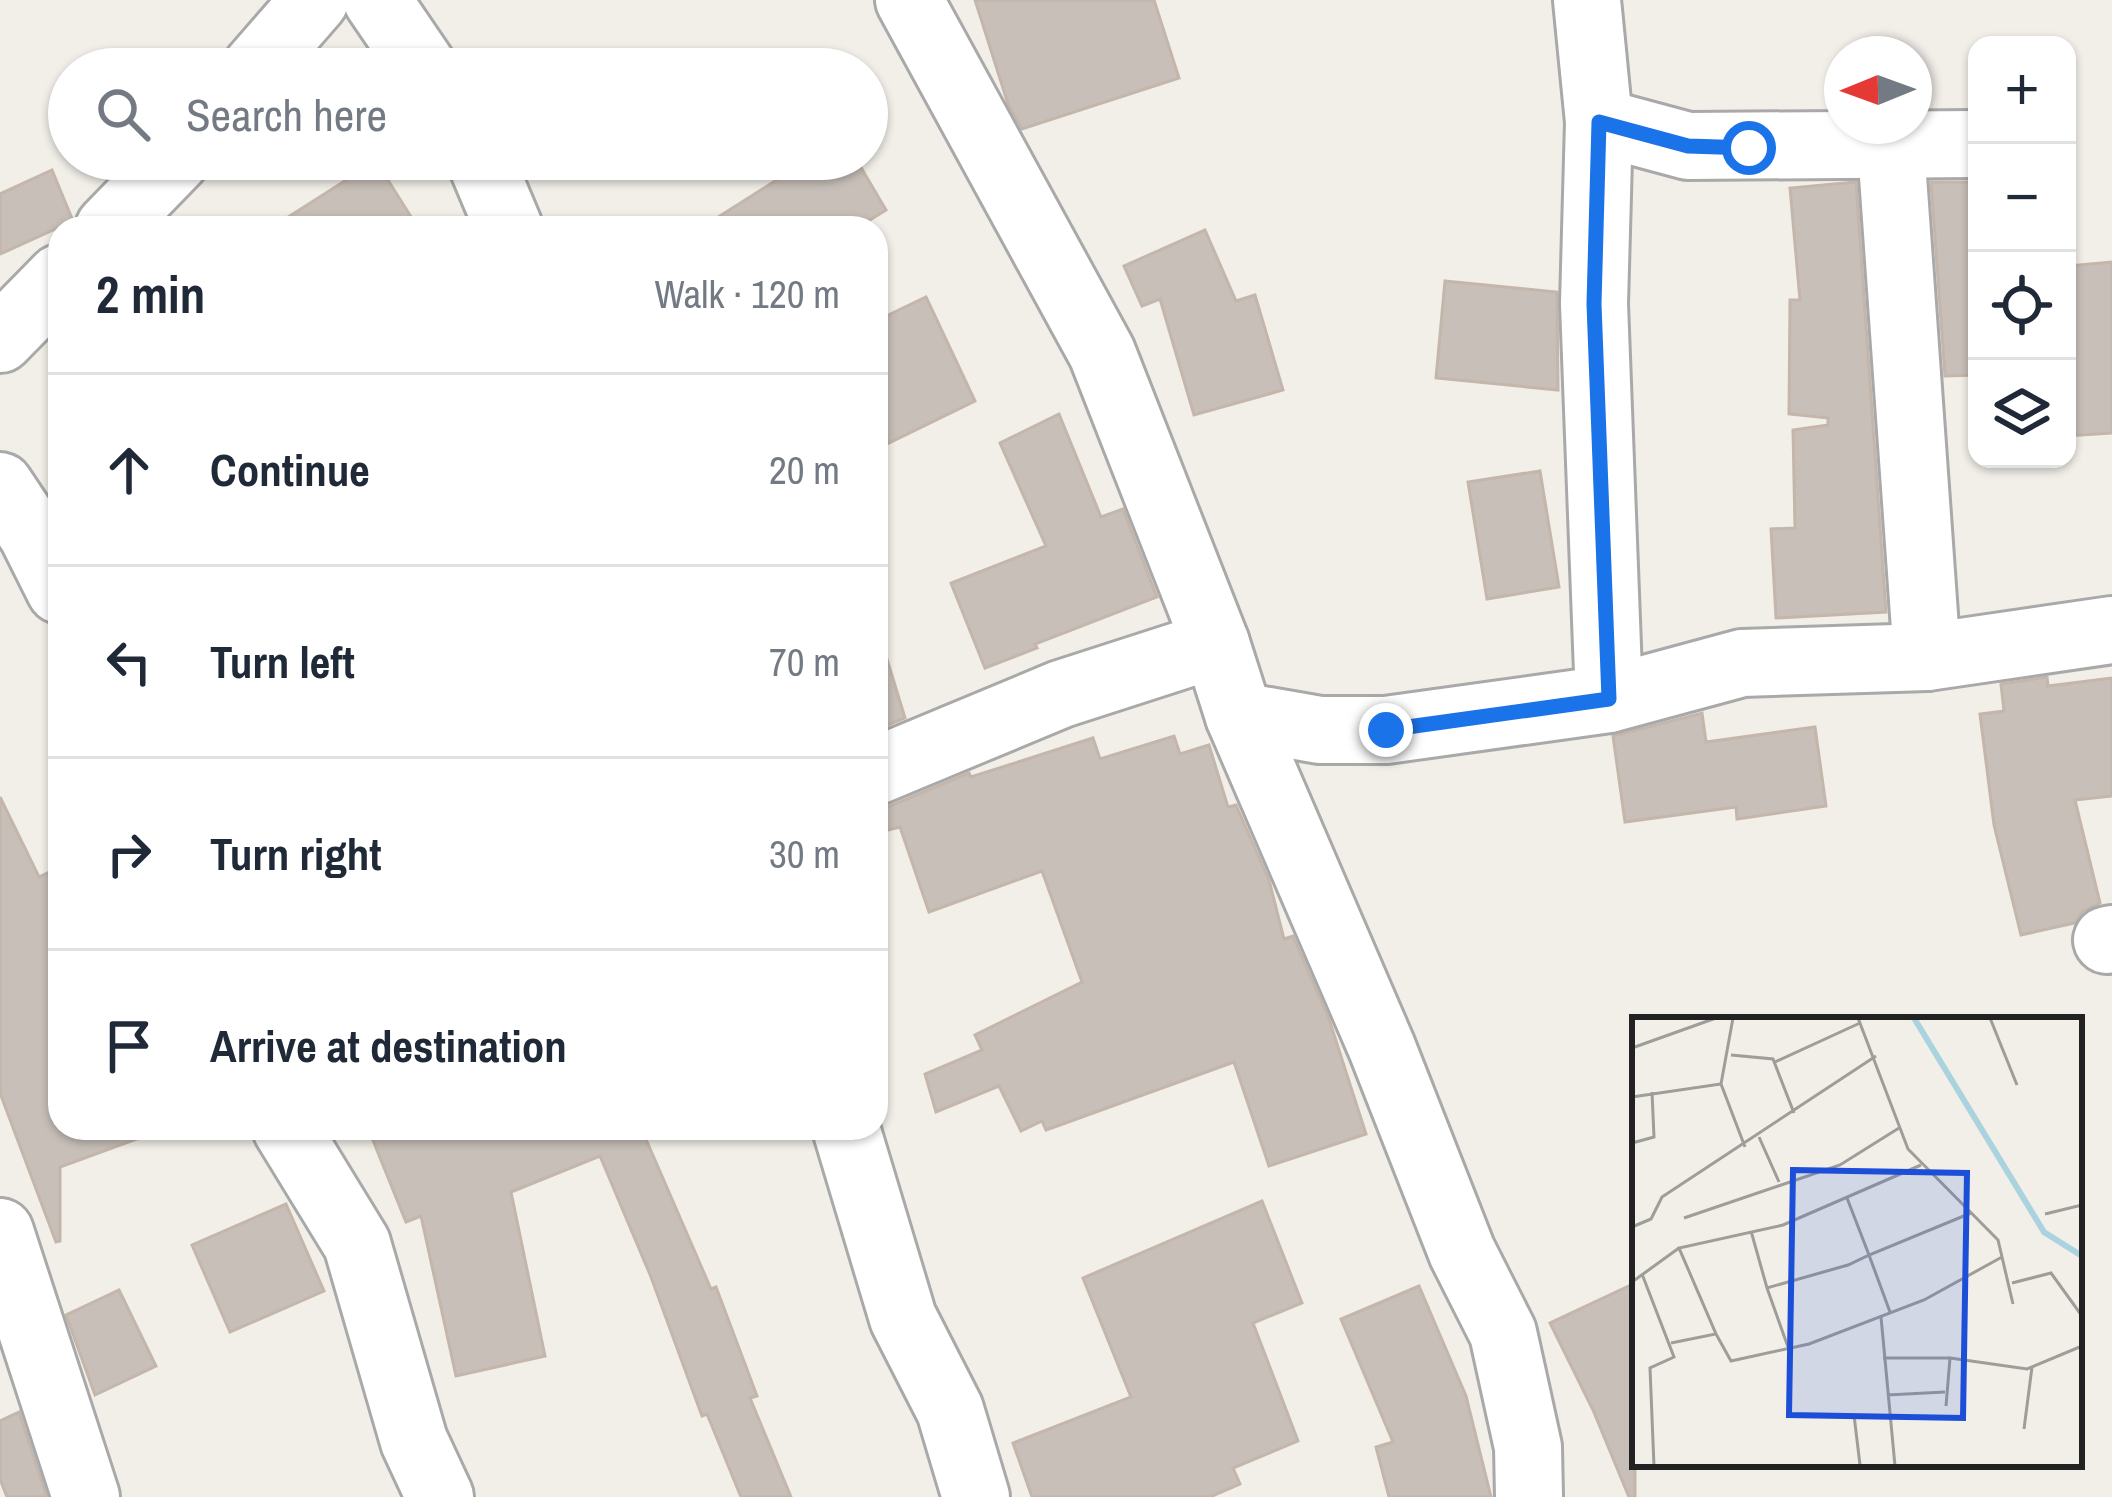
<!DOCTYPE html>
<meta charset="utf-8">
<style>
:root{--surface:#fff;--page:#f2f2f3;--text:#1f2937;--muted:#747a83;--line:#e0e1e3}
body{margin:0;font-family:"Archivo Narrow",sans-serif;background:var(--page);color:var(--text)}
.controls{position:absolute;right:36px;top:36px;display:grid;overflow:hidden;border-radius:24px;box-shadow:0 3px 9px #0004}
.controls button{width:108px;height:108px;display:grid;place-items:center;padding:0;border:0;border-bottom:3px solid var(--line);background:var(--surface);color:var(--text);font:60px sans-serif}
.compass{position:absolute;left:1824px;top:36px;width:108px;height:108px;border-radius:50%;background:var(--surface);box-shadow:0 3px 9px #0004;rotate:269deg}
.stop{position:absolute;width:36px;height:36px;margin:-27px;border:9px solid #1a73e8;border-radius:50%;background:#fff}
.stop.end{background:#1a73e8;border-color:#fff;box-shadow:0 3px 12px #0008}
.list{margin:0;padding:0;list-style:none}
h2{display:flex;justify-content:space-between;align-items:center;height:156px;margin:0;padding:0 48px;font-size:51px}
h2 small{font-size:39px;font-weight:400;color:var(--muted)}
.list li{display:grid;grid-template-columns:78px 1fr auto;gap:36px;align-items:center;box-sizing:border-box;height:192px;padding:0 48px;border-top:3px solid var(--line)}
.list b{display:block;font-size:45px;white-space:nowrap}
.list em{font-size:39px;font-style:normal;color:var(--muted)}
.icon{flex:none;width:66px;height:66px;fill:none;stroke:currentColor;stroke-width:2;stroke-linecap:round;stroke-linejoin:round}
.map{position:relative;flex:none;width:2112px;height:1497px;overflow:hidden}
.search{position:absolute;background:var(--surface);box-shadow:0 3px 9px #0004;left:48px;top:48px;width:840px;height:132px;display:flex;align-items:center;gap:30px;box-sizing:border-box;padding:0 42px;border-radius:66px;color:var(--muted);font-size:45px}
.panel{position:absolute;background:var(--surface);box-shadow:0 3px 9px #0004;left:48px;top:216px;width:840px;height:924px;border-radius:36px}
.map>svg:first-child{display:block}
.building{fill:#c7bfb8;stroke:#c4b6ab;stroke-width:3}
.lines{fill:none;stroke-linecap:round;stroke-linejoin:round}
.minor-casing{stroke:#a9a9a9;stroke-width:72}
.minor{stroke:#fff;stroke-width:66}
.route{stroke:#1a73e8;stroke-width:15}
.inset-river{fill:none;stroke:#aad3df;stroke-width:6}
.inset-road{fill:none;stroke:#9f9d99;stroke-width:3}
.view{fill:#1d4ed8;fill-opacity:0.15;stroke:#1d4ed8;stroke-width:6}
.inset-edge{fill:none;stroke:#222;stroke-width:6}
</style>
<div class="map">
<svg width="2112" height="1497" viewBox="0 0 2112 1497">
<rect width="100%" height="100%" fill="#f2efe9"/>
<g class="building">
<polygon points="975,0 1154,0 1179,78 1022,129 1008,104"/>
<polygon points="773,159 856,159 886,210 857,228 701,228 783,176"/>
<polygon points="376,161 418,228 271,228"/>
<polygon points="52,170 73,221 0,254 0,194"/>
<polygon points="1856,182 1886,612 1776,618 1771,529 1795,528 1793,430 1828,425 1828,418 1789,414 1790,300 1800,300 1790,188"/>
<polygon points="1931,182 1977,182 1977,375 1945,376"/>
<polygon points="1205,230 1236,301 1255,295 1283,390 1194,415 1160,299 1142,306 1124,266"/>
<polygon points="2112,262 2112,433 2067,436 2067,266"/>
<polygon points="1445,281 1557,292 1558,390 1436,378"/>
<polygon points="926,297 975,401 889,443 876,416 876,321"/>
<polygon points="1059,414 1101,517 1123,509 1157,597 1035,644 1037,648 985,668 951,583 1046,546 1000,443"/>
<polygon points="1540,471 1559,587 1487,599 1468,482"/>
<polygon points="886,656 905,718 876,730 876,657"/>
<polygon points="2047,677 2048,686 2112,678 2112,796 2075,800 2100,903 2083,911 2075,923 2021,935 1994,825 1980,714 2004,711 2001,684"/>
<polygon points="1702,713 1706,742 1815,727 1826,806 1737,819 1736,807 1625,822 1613,736"/>
<polygon points="1174,736 1180,754 1209,745 1228,807 1236,805 1269,880 1284,939 1293,936 1329,1019 1366,1134 1269,1166 1234,1062 1046,1130 1042,1121 1021,1131 999,1086 936,1112 925,1074 982,1050 975,1035 1082,982 1042,871 929,912 900,827 876,833 876,808 890,806 969,773 971,777 1093,738 1100,759"/>
<polygon points="0,797 39,877 60,867 60,1128 152,1128 153,1133 60,1167 60,1241 56,1242 0,1093"/>
<polygon points="368,1128 663,1128 645,1137 711,1289 716,1287 757,1396 750,1398 791,1497 741,1497 707,1414 702,1416 651,1277 600,1156 511,1192 545,1356 456,1376 421,1216 406,1222"/>
<polygon points="1262,1201 1302,1303 1253,1323 1298,1441 1233,1468 1240,1484 1210,1497 1032,1497 1013,1443 1131,1397 1083,1278"/>
<polygon points="286,1204 324,1291 230,1332 192,1245"/>
<polygon points="1635,1283 1635,1497 1629,1497 1593,1410 1550,1323"/>
<polygon points="1419,1286 1466,1396 1491,1497 1389,1497 1376,1447 1393,1442 1341,1319"/>
<polygon points="119,1290 156,1366 95,1395 66,1315"/>
<polygon points="19,1412 47,1497 7,1497 0,1479 0,1421"/>
</g>
<g class="lines">
<defs>
<g id="minor">
<polyline points="377,0 424,69"/>
<polyline points="909,0 1102,353 1216,644 1239,716 1382,1048 1462,1252 1503,1333 1528,1447 1529,1497"/>
<polyline points="1587,0 1599,122 1688,146 1977,144"/>
<polyline points="255,69 315,0"/>
<polyline points="1599,122 1594,304 1609,699"/>
<polyline points="1891,148 1927,657"/>
<polyline points="480,159 509,228"/>
<polyline points="109,228 176,159"/>
<polyline points="0,339 60,278"/>
<polyline points="0,486 32,534 60,590"/>
<polyline points="1239,716 1320,730 1386,730 1609,699 1742,663 1927,657 2112,630"/>
<polyline points="876,771 1061,694 1216,644"/>
<polyline points="2107,940 2112,939"/>
<polyline points="286,1128 357,1244 414,1441 440,1497"/>
<polyline points="846,1128 903,1318 950,1410 976,1497"/>
<polyline points="0,1232 86,1497"/>
</g>
</defs>
<use href="#minor" class="minor-casing"/>
<use href="#minor" class="minor"/>
</g>
<g class="lines">
<polyline class="route" points="1386,730 1609,699 1594,304 1599,122 1688,146 1749,148"/>
</g>
<g transform="translate(1632 1017)">
<rect width="450" height="450" fill="#f2efe9"/>
<path class="inset-river" d="M282 1 412 215 450 239"/>
<path class="inset-road" d="M226 1 276 132 366 223 381 287M358 1 385 68M0 31 84 1M99 38 141 42 162 96M143 45 228 6M89 67 113 130M0 80 89 67 101 1M127 120 147 165M0 126 22 120 20 75M413 197 450 188M52 201 208 148 267 111M0 210 19 202 30 180 244 39M119 214 135 271 216 248 237 238 215 181M10 257 42 340 18 351 22 449M0 265 47 231M380 266 419 256 450 299M135 271 156 330M258 295 237 238 339 196M249 300 263 449M84 317 99 344 177 327 292 283 370 240M39 326 84 317 47 231 151 208 289 148M251 341H318M255 378 313 375M314 389 318 341 395 352 450 329M222 398 228 448M392 412 400 350"/>
<path class="view" d="M161 153 335 156 331 401 157 398Z"/>
<rect width="450" height="450" class="inset-edge"/>
</g>
</svg>
<div class="controls">
<button>+</button>
<button>−</button>
<button><svg class="icon" aria-label="locate" viewBox="0 0 24 24"><circle cx="12" cy="12" r="6"/><path d="M12 2v4M12 18v4M2 12h4M18 12h4"/></svg></button>
<button><svg class="icon" aria-label="layers" viewBox="0 0 24 24"><path d="M12 4l9 5-9 5-9-5zM3 14l9 5 9-5"/></svg></button>
</div>
<svg class="compass" viewBox="-18 -18 36 36"><path d="M0-13l5 13h-10z" fill="#e53935"/><path d="M0 13l5-13h-10z" fill="#747a83"/></svg>
<div class="stop" style="left:1749px;top:148px"></div>
<div class="stop end" style="left:1386px;top:730px"></div>
<div class="search"><svg class="icon" aria-label="search" viewBox="0 0 24 24"><circle cx="10" cy="10" r="6"/><path d="M15 15l6 6"/></svg>Search here</div>
<section class="panel">
<h2>2 min<small>Walk · 120 m</small></h2>
<ul class="list">
<li><svg class="icon" aria-label="ahead" viewBox="0 0 24 24"><path d="M12 20V5M6 11l6-6 6 6"/></svg><div><b>Continue</b></div><em>20 m</em></li>
<li><svg class="icon" aria-label="left" viewBox="0 0 24 24"><path d="M17 20v-9H6M10 6l-5 5 5 5"/></svg><div><b>Turn left</b></div><em>70 m</em></li>
<li><svg class="icon" aria-label="right" viewBox="0 0 24 24"><path d="M7 20v-9h11M14 6l5 5-5 5"/></svg><div><b>Turn right</b></div><em>30 m</em></li>
<li><svg class="icon" aria-label="arrive" viewBox="0 0 24 24"><path d="M6 21V4h12l-3 4 3 4H6"/></svg><div><b>Arrive at destination</b></div></li>
</ul>
</section>
</div>
